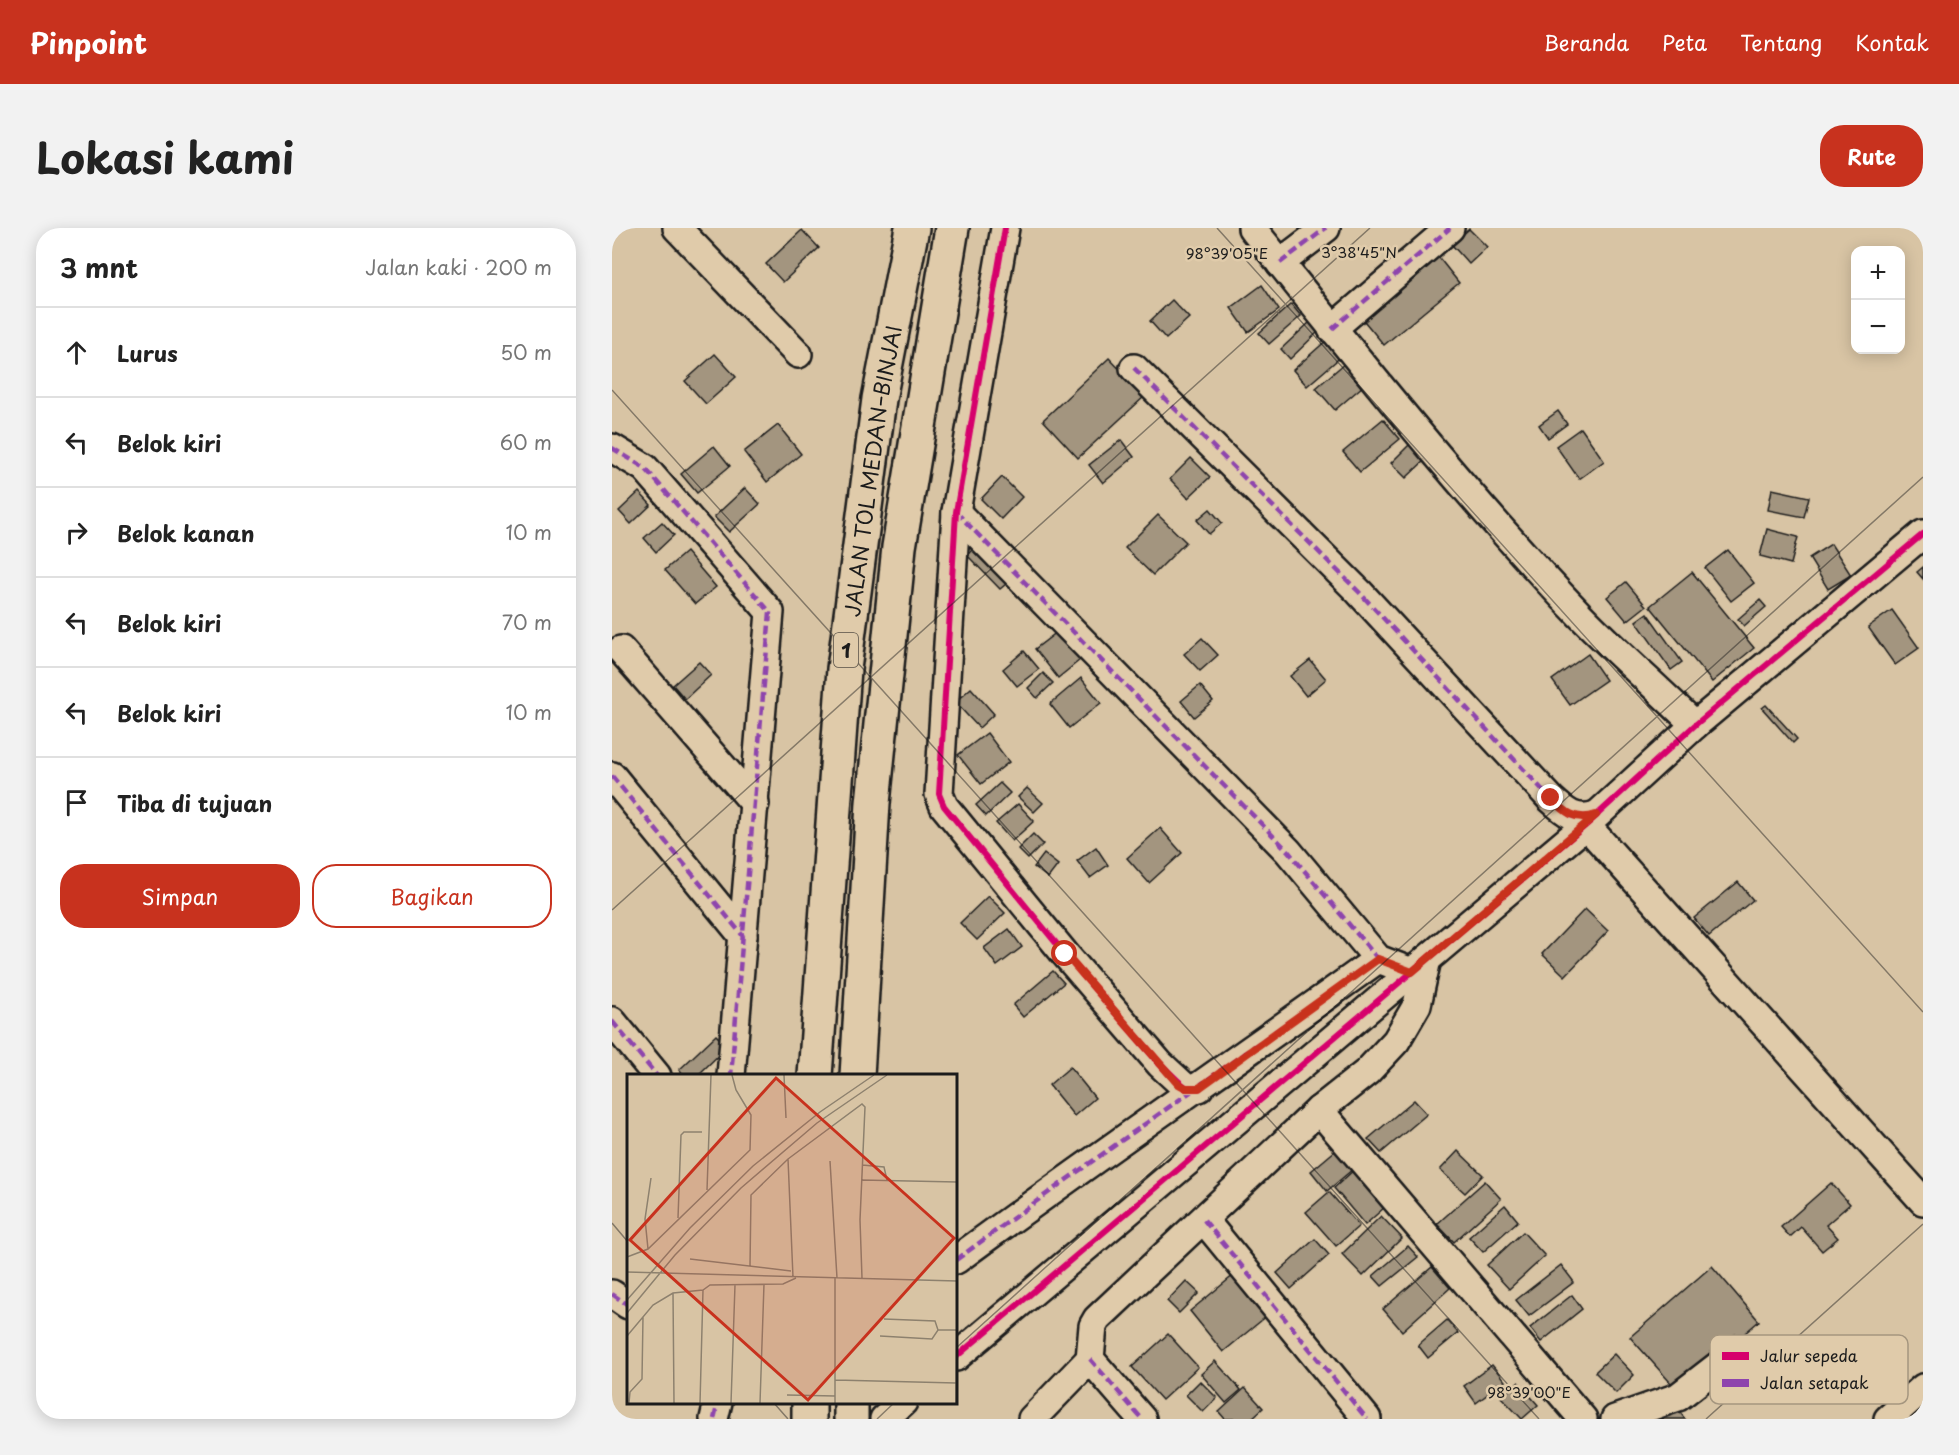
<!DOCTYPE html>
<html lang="id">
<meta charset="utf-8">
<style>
:root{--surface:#fff;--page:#f2f2f2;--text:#222;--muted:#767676;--line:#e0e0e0;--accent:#c8321e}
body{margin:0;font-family:"Playpen Sans",sans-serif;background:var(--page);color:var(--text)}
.controls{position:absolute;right:18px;top:18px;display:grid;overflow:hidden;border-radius:12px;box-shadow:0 3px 15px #0003}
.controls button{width:54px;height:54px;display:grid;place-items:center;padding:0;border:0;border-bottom:2px solid var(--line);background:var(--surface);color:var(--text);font:30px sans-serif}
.stop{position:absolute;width:18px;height:18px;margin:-14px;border:4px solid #c8321e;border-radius:50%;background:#fff}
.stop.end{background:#c8321e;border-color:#fff;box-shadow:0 2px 6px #0008}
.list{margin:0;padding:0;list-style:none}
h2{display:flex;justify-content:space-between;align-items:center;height:78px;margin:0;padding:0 24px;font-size:26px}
h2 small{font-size:20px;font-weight:400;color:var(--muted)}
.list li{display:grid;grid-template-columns:39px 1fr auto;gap:18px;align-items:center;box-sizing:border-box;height:90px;padding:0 24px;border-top:2px solid var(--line)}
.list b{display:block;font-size:22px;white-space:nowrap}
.list em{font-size:20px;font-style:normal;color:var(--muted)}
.actions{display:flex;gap:12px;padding:18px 24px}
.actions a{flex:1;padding:14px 0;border:2px solid var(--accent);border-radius:24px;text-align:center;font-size:21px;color:var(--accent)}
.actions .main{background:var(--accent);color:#fff}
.icon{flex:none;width:33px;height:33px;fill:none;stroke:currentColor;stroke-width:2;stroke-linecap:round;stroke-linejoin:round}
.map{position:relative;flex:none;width:1311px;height:1191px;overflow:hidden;border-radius:24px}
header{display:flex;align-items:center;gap:36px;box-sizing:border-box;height:84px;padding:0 30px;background:var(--accent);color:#fff}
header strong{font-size:28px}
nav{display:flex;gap:33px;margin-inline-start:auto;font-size:21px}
.intro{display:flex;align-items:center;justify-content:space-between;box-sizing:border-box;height:144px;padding:0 36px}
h1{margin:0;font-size:42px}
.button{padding:15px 27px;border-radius:24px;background:var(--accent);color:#fff;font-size:21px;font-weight:700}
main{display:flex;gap:36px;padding:0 36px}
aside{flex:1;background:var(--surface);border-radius:24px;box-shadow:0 3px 15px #0003}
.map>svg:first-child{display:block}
.building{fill:#a3957f;stroke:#1c1c1c;stroke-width:1.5}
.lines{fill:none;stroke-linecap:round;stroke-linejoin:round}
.minor-casing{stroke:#1c1c1c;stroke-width:32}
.highway-casing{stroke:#1c1c1c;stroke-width:38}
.minor{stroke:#e0cbaa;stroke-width:27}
.highway{stroke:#e0cbaa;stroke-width:33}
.quiet{stroke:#8e44ad;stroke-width:4.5;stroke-dasharray:9 4.5;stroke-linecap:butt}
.cycleway-casing{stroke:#e0cbaa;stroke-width:10}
.cycleway{stroke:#d6006c;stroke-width:6}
.route{stroke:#c8321e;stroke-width:8}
.ticks{fill:none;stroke:#1c1c1c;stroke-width:1.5;stroke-opacity:0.45}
.labels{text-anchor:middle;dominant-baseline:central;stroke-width:5;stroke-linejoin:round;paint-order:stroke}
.shield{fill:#e0cbaa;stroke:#575047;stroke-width:1.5}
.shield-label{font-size:20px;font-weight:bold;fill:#1c1c1c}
.street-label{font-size:21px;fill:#1c1c1c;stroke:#e0cbaa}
.inset-road{fill:none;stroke:#8d816e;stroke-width:1.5}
.view{fill:#c8321e;fill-opacity:0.15;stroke:#c8321e;stroke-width:3}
.inset-edge{fill:none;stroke:#1c1c1c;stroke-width:3}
.key{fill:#e0cbaa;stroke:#a5967f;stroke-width:1.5}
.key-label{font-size:16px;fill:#1c1c1c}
.ticks-label{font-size:15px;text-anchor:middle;fill:#1c1c1c;stroke:#e0cbaa;stroke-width:5;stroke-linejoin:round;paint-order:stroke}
</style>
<header>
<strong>Pinpoint</strong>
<nav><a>Beranda</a><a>Peta</a><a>Tentang</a><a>Kontak</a></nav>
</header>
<div class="intro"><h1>Lokasi kami</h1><a class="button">Rute</a></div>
<main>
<aside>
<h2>3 mnt<small>Jalan kaki · 200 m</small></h2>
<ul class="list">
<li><svg class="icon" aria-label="ahead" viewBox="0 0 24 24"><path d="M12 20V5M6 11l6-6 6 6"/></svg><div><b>Lurus</b></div><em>50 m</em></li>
<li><svg class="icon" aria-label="left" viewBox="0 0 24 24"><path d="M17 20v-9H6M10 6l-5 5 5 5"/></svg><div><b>Belok kiri</b></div><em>60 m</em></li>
<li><svg class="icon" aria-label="right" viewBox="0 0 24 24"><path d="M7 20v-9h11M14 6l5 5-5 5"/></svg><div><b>Belok kanan</b></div><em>10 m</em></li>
<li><svg class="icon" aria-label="left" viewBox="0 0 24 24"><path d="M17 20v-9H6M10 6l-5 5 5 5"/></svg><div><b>Belok kiri</b></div><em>70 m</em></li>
<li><svg class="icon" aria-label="left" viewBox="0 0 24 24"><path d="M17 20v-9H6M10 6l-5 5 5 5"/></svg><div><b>Belok kiri</b></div><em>10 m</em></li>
<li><svg class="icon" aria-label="arrive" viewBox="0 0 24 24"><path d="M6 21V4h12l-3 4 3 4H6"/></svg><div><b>Tiba di tujuan</b></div></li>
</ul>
<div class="actions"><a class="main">Simpan</a><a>Bagikan</a></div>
</aside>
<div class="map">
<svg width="1311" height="1191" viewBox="0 0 1311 1191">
<rect width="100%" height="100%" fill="#d8c4a4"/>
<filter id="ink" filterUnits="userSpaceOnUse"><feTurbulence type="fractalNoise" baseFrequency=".0167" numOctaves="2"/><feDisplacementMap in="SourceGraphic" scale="12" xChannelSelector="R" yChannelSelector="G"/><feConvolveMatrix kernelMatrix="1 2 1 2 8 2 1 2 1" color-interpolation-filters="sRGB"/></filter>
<g filter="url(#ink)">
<g class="building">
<polygon points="857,1 875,19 857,36 840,17"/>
<polygon points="190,2 207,20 171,54 154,36"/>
<polygon points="824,26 847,55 772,117 748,88"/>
<polygon points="650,57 667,82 636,104 619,80"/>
<polygon points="560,72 577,90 554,111 538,93"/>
<polygon points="679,76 689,88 657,116 647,105"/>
<polygon points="698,94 707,103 678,131 669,121"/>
<polygon points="716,111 731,127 695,158 681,142"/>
<polygon points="103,126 124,149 94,176 73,153"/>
<polygon points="497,130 533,168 466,230 431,192"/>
<polygon points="733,135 751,158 723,182 704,160"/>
<polygon points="946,183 955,196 936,210 927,197"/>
<polygon points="771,191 788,211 748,244 731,224"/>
<polygon points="166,197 189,226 155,254 132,224"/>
<polygon points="969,200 992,233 967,251 944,218"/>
<polygon points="509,212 522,229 491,255 477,237"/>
<polygon points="798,216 813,232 794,250 779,235"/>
<polygon points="102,218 118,238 85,265 69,246"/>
<polygon points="579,230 598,249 576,270 558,251"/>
<polygon points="390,249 410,269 389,291 369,271"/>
<polygon points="133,260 148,276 117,304 102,289"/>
<polygon points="1160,261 1197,269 1192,289 1156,282"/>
<polygon points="27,264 39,277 19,296 7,283"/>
<polygon points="598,281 610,295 597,306 585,292"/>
<polygon points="546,287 574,314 541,347 513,320"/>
<polygon points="50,294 62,307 44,324 32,310"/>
<polygon points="1155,301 1186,309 1179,336 1148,328"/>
<polygon points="1219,316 1239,347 1216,361 1197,330"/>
<polygon points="365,317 399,352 388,361 355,327"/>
<polygon points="1116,322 1142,355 1119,373 1093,340"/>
<polygon points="74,324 104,359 83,376 53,342"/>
<polygon points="1311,339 1311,351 1305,344"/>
<polygon points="1080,344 1142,420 1100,454 1038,378"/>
<polygon points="1014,354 1034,378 1015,393 995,369"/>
<polygon points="1148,372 1154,379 1132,398 1126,391"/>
<polygon points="1280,382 1307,420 1283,437 1256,399"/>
<polygon points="1035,385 1070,434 1059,442 1024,393"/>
<polygon points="445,404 468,432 446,450 423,421"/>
<polygon points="590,410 606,427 588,443 572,426"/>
<polygon points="412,423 427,441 405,458 391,441"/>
<polygon points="976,426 994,452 958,477 940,452"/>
<polygon points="698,432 714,451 694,468 678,448"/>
<polygon points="87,434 99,447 73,471 61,457"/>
<polygon points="431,445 441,455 425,470 416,460"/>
<polygon points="469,450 489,475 457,500 438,476"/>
<polygon points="588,457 601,473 582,489 569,473"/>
<polygon points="359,460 382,486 367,500 343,474"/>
<polygon points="1154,477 1185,511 1181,515 1150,480"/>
<polygon points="375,505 397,534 369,556 346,527"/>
<polygon points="388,555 398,565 374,588 364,577"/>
<polygon points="415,560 431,575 422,584 406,569"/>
<polygon points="406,576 422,593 400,613 384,595"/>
<polygon points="548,600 570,625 537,655 515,630"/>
<polygon points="421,606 431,616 416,631 406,621"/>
<polygon points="484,619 496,637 478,650 465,633"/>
<polygon points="432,626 446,637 436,650 422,639"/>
<polygon points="1126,654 1141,672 1097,708 1082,690"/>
<polygon points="376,668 393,685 365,712 348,695"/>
<polygon points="973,681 996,703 953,748 930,726"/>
<polygon points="397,701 410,719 385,738 372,720"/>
<polygon points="441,743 452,755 411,789 401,777"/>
<polygon points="104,807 115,819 85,848 72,848 67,842"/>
<polygon points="458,839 483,870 462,888 437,857"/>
<polygon points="802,872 815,886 769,925 756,911"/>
<polygon points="724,922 741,941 715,963 699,943"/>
<polygon points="846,923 871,947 853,965 828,942"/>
<polygon points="743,941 774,978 753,997 722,960"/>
<polygon points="873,953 889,971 842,1014 825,996"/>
<polygon points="1219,955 1238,976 1214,997 1226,1010 1210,1023 1189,999 1178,1009 1169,999"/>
<polygon points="717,964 747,998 724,1018 694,984"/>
<polygon points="893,977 906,993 871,1024 857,1009"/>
<polygon points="769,988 790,1010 751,1048 730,1026"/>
<polygon points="911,1004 933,1028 897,1061 875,1037"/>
<polygon points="703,1011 717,1027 679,1061 665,1045"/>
<polygon points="796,1018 806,1029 770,1058 761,1048"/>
<polygon points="949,1037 962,1054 917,1088 904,1072"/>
<polygon points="1100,1038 1147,1093 1066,1163 1018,1109"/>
<polygon points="820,1039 838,1060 790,1103 771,1081"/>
<polygon points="628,1042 661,1083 611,1124 578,1083"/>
<polygon points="574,1053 587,1065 567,1085 555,1073"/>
<polygon points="960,1067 970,1081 929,1114 918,1100"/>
<polygon points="835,1092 846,1105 816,1130 806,1117"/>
<polygon points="556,1106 586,1139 550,1172 520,1139"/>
<polygon points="1002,1126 1022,1147 1004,1165 983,1144"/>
<polygon points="603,1133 629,1162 614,1175 589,1146"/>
<polygon points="880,1137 893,1153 864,1175 852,1158"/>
<polygon points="588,1153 605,1170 591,1184 574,1167"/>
<polygon points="906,1154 926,1177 910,1191 889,1169"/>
<polygon points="633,1160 651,1180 639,1191 613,1191 607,1184"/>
<polygon points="1061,1175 1073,1191 1039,1191"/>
</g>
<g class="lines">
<defs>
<g id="minor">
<polyline points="65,0 186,126"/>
<polyline points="393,0 344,284 327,566 332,578 453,726 548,836 574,860 587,860"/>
<path d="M640 0C746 131 851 265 968 387 1005 425 1045 460 1083 497"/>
<polyline points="668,35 714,0"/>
<polyline points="720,101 838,0"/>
<path d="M522 140 747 364 939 571C953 584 964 594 984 587"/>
<polyline points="0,220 33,240 158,384 119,848"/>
<polyline points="344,284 676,623 766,731 800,744"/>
<polyline points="9,422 143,576"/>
<polyline points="0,548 131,708"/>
<polyline points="974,597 1311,973"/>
<polyline points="0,793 45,848"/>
<polyline points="707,882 971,1191"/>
<polyline points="592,992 755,1191"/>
<path d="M344 1032C483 929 626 832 766 731"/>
<polyline points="0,1066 16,1077"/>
<polyline points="344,1129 974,597 1083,497 1311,306"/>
<polyline points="102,1191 106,1174"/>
<polyline points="272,1191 291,1174"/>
<polyline points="420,1191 478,1131"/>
<polyline points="530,1191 478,1131 481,1098 485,1091 707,882 755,844 784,813 805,777 815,731"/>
<polyline points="1003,1191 1066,1169 1128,1121"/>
<polyline points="1276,1191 1311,1160"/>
</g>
<g id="highway">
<path id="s1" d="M203 848 232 441 267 171 300 0"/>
<polyline points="245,848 261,575 287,319 340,0"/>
<polyline points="197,1174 197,1191"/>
<polyline points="239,1174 239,1191"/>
</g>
</defs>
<use href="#minor" class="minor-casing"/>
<use href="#highway" class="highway-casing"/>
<use href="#minor" class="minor"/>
<use href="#highway" class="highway"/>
<g class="quiet">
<polyline points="668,35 714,0"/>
<polyline points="720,101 838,0"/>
<polyline points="522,140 747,364 939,571 960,588 980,589"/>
<polyline points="0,220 33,240 158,384 119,848"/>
<polyline points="344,284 676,623 766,731 800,744"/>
<polyline points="0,548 131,708"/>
<polyline points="0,793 45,848"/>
<polyline points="592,992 755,1191"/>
<path d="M344 1032C483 929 626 832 766 731"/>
<polyline points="0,1066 16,1077"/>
<polyline points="478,1131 530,1191"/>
<polyline points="102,1191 106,1174"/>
</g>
<defs>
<g id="cycleway">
<polyline points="393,0 344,284 327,566 332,578 453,726 548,836 574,860 587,860"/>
<polyline points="344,1129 974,597 1083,497 1311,306"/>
</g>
</defs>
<use href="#cycleway" class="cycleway-casing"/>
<use href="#cycleway" class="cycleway"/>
</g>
</g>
<g class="lines" filter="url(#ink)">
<path class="route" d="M453 726 565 855 574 860H587L766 731 800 744 984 587C964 594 953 584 939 570"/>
</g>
<path class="ticks" d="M605 0 1311 784M0 162 927 1191M0 682 758 0M0 995 16 1014M344 1120 1311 249M161 1174 176 1191M265 1191 283 1174M1094 1191 1311 996"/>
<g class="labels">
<rect class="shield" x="222" y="405" width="24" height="34" rx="4.5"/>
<g class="shield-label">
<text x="234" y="422">1</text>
</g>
<g class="street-label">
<text stroke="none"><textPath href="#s1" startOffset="608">JALAN TOL MEDAN–BINJAI</textPath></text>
</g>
</g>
<g transform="translate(15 846)">
<rect width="330" height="330" fill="#d8c4a4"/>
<path class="inset-road" d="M157 1 159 44M161 85 166 203M203 87 210 204M235 91 257 93 260 106M234 106 330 108M80 116 84 1M51 144 54 61 57 58H75M21 175 18 145 24 104M0 183 21 175 123 76 124 41 109 16 105 1M63 185 164 197M123 192 124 121 161 85 235 30 238 33 233 146 235 204M0 198 330 207M46 219 47 329M0 226 63 154 126 92 193 38 247 1M0 239 48 181 114 114 190 49 260 1M257 245 308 247 311 256M0 262 26 231 46 219 76 216 83 211 156 210 169 204M253 262 305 265 311 256H330M208 306 329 309M160 321 208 322M2 329 3 318 15 305 16 243M73 329 76 216M104 329 108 211M133 329 137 210M208 329V204M329 329 330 236"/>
<path class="view" d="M149 4 327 164 181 326 3 166Z"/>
<rect width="330" height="330" class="inset-edge"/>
</g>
<rect x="1098" y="1107" width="198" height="69" rx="9" class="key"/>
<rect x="1110" y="1124" width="27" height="8" fill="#d6006c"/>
<rect x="1110" y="1151" width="27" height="8" fill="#8e44ad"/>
<g class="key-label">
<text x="1148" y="1134">Jalur sepeda</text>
<text x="1148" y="1161">Jalan setapak</text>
</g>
<g class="ticks-label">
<text x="747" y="30">3°38'45"N</text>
<text x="615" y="31">98°39'05"E</text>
<text x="917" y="1170">98°39'00"E</text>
</g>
</svg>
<div class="controls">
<button>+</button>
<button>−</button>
</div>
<div class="stop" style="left:453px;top:726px"></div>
<div class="stop end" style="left:939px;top:570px"></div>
</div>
</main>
